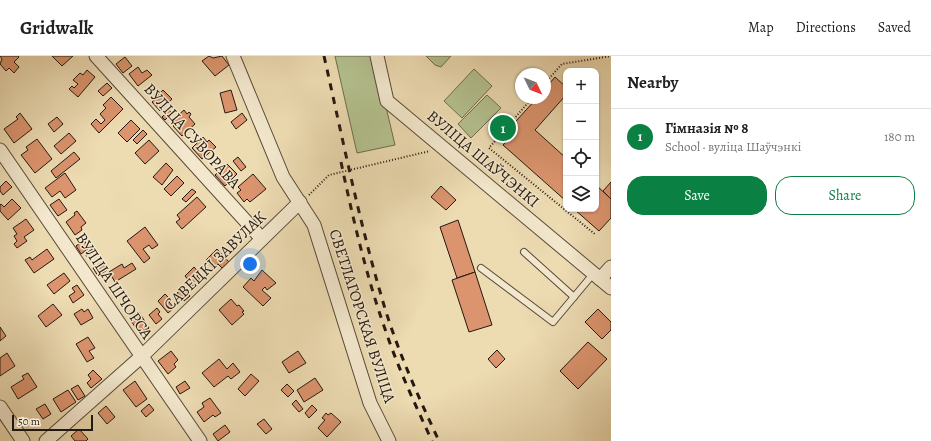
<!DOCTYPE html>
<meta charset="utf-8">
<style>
:root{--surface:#fff;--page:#f6f6f6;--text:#222;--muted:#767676;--line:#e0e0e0;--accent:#0b8043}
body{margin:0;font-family:Alegreya,serif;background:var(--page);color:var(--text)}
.controls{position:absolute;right:12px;top:12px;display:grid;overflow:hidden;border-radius:8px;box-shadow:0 1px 3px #0004}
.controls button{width:36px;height:36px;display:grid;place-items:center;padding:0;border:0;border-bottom:1px solid var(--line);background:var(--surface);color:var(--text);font:20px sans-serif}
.compass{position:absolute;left:515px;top:12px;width:36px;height:36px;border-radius:50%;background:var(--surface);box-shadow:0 1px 3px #0004;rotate:133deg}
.scale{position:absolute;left:12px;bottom:10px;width:81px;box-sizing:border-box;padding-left:4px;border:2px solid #251811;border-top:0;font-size:11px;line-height:14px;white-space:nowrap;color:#251811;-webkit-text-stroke:3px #f3e8cd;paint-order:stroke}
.you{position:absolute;left:250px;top:208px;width:14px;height:14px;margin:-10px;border:3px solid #fff;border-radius:50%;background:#1a73e8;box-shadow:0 0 0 6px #1a73e833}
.badge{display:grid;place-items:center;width:26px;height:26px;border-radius:50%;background:var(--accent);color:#fff;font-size:13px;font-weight:700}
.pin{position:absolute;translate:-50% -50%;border:2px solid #fff;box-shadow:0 1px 4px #0006}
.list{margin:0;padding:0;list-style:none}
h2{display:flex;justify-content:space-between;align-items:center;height:52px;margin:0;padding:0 16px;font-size:17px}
h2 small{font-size:13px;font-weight:400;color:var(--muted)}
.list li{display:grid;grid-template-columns:26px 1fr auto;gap:12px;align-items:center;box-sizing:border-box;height:56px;padding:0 16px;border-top:1px solid var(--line)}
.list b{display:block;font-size:15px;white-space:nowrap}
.list p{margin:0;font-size:13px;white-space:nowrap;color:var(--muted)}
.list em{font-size:13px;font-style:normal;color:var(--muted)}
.actions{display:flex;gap:8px;padding:12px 16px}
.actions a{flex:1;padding:9px 0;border:1px solid var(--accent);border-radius:16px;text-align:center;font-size:14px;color:var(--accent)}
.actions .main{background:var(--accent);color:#fff}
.icon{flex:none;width:22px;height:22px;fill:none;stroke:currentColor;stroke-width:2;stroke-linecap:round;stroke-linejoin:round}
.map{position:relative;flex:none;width:611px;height:385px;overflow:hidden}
header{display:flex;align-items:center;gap:24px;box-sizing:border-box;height:56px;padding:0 20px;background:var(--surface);border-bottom:1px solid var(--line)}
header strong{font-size:19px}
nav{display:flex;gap:22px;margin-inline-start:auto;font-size:14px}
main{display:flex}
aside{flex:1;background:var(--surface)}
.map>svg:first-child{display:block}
.green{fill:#b4c18f;stroke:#6c6c50}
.building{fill:#db946d;stroke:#251811}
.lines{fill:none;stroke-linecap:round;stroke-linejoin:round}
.service-casing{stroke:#574939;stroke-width:8}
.minor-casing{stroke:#574939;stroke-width:15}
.path{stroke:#251811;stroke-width:2;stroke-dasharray:1 2;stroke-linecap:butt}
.service{stroke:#f3e8cd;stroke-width:6}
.minor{stroke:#f3e8cd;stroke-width:13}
.rail{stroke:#251811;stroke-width:3;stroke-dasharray:7 7;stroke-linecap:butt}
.labels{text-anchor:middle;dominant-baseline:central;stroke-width:3;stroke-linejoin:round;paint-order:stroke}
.street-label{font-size:16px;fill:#251811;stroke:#f3e8cd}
</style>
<header>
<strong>Gridwalk</strong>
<nav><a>Map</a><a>Directions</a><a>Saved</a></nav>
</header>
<main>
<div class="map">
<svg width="611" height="385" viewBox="0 0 611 385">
<rect width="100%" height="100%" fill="#eddbb2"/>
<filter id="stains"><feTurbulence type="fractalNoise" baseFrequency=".005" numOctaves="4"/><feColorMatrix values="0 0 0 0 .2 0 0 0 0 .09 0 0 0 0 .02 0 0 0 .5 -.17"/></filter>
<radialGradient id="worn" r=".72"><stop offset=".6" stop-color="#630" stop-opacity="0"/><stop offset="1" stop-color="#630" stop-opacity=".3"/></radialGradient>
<g class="green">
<polygon points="335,0 374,0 395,89 357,97"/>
<polygon points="426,0 451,0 441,11 435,9"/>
<polygon points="474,13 492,30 462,62 444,45"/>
<polygon points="487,39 501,52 471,82 458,68"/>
</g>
<g class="building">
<polygon points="0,0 18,0 19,1 14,6 19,11 14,17 9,12 6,15 0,8 2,3"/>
<polygon points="52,0 73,0 62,10"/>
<polygon points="209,0 213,2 222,0 229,9 215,20 202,5"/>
<polygon points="125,1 132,10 123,17 116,8"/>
<polygon points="138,11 142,17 147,14 152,19 138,30 129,18"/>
<polygon points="87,14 95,21 78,41 69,33 72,30 74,32 78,28 73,24 80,17 83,19"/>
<polygon points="555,21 566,31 566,39 535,74 566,102 566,145 503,89 511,80 506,76 537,42 545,42 545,33"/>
<polygon points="107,27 112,32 103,40 98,35"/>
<polygon points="159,34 161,36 163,34 172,43 160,55 152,46 159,39 157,36"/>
<polygon points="231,34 237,54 225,57 220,37"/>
<polygon points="111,41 123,53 99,77 91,68 96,63 101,68 105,64 100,58 106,52 103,49"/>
<polygon points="169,54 172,57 165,64 162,61"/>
<polygon points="184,54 187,58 189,56 191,58 189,61 195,68 182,80 173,70 177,66 174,63"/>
<polygon points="20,57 32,73 14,87 4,73 18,63 16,61"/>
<polygon points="242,57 247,64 236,73 231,66"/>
<polygon points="57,61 63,68 54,76 48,68"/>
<polygon points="131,64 140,73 127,86 118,77"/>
<polygon points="143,74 147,78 137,88 133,84"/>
<polygon points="69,77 76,85 61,98 54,90"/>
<polygon points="203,81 207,86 209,84 216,91 202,103 192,92"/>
<polygon points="37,83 52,103 35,117 21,99 28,94 26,91"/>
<polygon points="149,84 159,95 145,108 135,97"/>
<polygon points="74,96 80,103 56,122 51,115"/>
<polygon points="238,101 246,111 241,115 233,105"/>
<polygon points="166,107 173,114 162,129 153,121"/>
<polygon points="227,108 237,118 225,130 215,119"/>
<polygon points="65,117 76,134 65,142 60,135 52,141 45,132"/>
<polygon points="253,118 266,133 250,146 247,143 244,146 237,137 241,134 238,131"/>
<polygon points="177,120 184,127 171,140 164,133"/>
<polygon points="6,125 12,131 3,139 0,135 0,131"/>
<polygon points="611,126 611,143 603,135"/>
<polygon points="596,129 611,143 611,162 599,175 574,153 596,153"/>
<polygon points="441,130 456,144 446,154 431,141"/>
<polygon points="192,133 196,136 186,146 182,143"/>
<polygon points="197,141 206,151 182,173 176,166 180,163 177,159"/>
<polygon points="12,143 21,152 8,164 0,155 0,149 1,148 4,151"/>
<polygon points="59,143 67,154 58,160 50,149"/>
<polygon points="77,155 86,167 81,171 82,174 75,179 66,166 75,159 74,157"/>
<polygon points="26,163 34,174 24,181 27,185 17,192 14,188 17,185 14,180 17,178 13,172"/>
<polygon points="458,164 475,216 457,222 440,171"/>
<polygon points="145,171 158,189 152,193 149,189 143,193 150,202 144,207 127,185"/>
<polygon points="84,184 89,192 81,198 76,190"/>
<polygon points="94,192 98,198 90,204 85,198"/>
<polygon points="47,193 54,203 34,217 25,204 30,201 32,204"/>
<polygon points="217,193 229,206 222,212 218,208 213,212 206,204"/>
<polygon points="102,206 107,214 98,220 93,212"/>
<polygon points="132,207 136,213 115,226 109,216 122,208 124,212"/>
<polygon points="194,211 200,218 197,220 202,226 195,232 185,220"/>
<polygon points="262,214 276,227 267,234 265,231 262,234 271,242 263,250 243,231 251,222 254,225"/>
<polygon points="475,216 492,269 469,276 452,224"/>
<polygon points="64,217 70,225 54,238 47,229"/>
<polygon points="77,229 84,239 73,247 69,240 75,236 72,232"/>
<polygon points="183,232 190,240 184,245 177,237"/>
<polygon points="165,238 171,244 169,246 174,252 168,257 158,245"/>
<polygon points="231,243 237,250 239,249 244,255 242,256 244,258 232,269 219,254"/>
<polygon points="53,248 62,259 46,271 38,260"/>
<polygon points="157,252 160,256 158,258 162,263 156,268 149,259"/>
<polygon points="82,253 84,256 88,253 93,262 81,269 74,258"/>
<polygon points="598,253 611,266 611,274 602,283 585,266"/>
<polygon points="139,256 149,272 140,278 129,262"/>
<polygon points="0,271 6,280 0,285"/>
<polygon points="88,281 95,292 89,295 94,302 87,306 76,288"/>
<polygon points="588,286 607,303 578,333 560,315"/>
<polygon points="497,294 505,303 496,312 488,303"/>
<polygon points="171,295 178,304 174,308 176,311 168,318 158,305"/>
<polygon points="298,295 306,307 289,317 282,306"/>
<polygon points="7,297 15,310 0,320 0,302"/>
<polygon points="219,303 227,313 233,307 240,316 231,323 228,320 214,331 202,317"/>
<polygon points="93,314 102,323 91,332 87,327 91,323 88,319"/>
<polygon points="28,317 37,331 18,343 11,331 24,323 22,320"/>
<polygon points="251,318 259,325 245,340 238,333"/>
<polygon points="315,322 323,334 304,346 297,334"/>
<polygon points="135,325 147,343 136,351 123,334"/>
<polygon points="185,325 190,332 180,338 176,331"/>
<polygon points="287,328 294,335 288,341 281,334"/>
<polygon points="78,329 85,340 78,344 71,333"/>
<polygon points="68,334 76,346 61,356 53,343"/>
<polygon points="210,342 221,357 215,361 213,359 204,366 197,356 204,351 202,347"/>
<polygon points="296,344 303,353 299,356 292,348"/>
<polygon points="45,348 51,358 43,363 36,353"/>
<polygon points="149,348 154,354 146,361 141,355"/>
<polygon points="312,349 317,354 309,362 305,357"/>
<polygon points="106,350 115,361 107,368 98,357"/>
<polygon points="326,357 328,359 331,357 341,366 327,381 318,372 325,364 322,362"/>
<polygon points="264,363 272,373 266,378 257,368"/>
<polygon points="225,369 230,376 218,385 213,378"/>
<polygon points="79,373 88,383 86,385 75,385 71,380"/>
</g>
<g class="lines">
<defs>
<g id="service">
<polyline points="524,196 574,241"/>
<polyline points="481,212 553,266 594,217"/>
</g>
<g id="minor">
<polyline points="96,0 262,183"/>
<polyline points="233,0 283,121 314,169 370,347 389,385"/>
<polyline points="377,0 387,45 611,232"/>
<polyline points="0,94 200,385"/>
<polyline points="600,223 611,211"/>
<polyline points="0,351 23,385"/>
<polyline points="46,385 142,300 300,146"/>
</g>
</defs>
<use href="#service" class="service-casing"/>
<use href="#minor" class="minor-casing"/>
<g class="path">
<polyline points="545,27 562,8 611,0"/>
<polyline points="532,42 489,92 596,179"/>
<polyline points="309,139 329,119 430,95"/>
</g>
<use href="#service" class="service"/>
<use href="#minor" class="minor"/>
<g class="rail">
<path d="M324 0C342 80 358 160 381 239 395 289 417 338 439 385"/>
<path d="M341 106C353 163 366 219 385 273 398 312 415 348 432 385"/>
</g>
</g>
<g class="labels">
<g class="street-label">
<text transform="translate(192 80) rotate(48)">ВУЛІЦА СУВОРАВА</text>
<text transform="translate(483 103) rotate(40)">ВУЛІЦА ШАЎЧЭНКІ</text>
<text transform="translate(215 205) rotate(-44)">САВЕЦКІ ЗАВУЛАК</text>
<text transform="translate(114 230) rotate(56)">ВУЛІЦА ШЧОРСА</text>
<text transform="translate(362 260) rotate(72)">СВЕТЛАГОРСКАЯ ВУЛІЦА</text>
</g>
</g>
<rect width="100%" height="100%" filter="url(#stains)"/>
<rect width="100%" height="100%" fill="url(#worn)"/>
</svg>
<div class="controls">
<button>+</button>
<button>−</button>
<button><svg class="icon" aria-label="locate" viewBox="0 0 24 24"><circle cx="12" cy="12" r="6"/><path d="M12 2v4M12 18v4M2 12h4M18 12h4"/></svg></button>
<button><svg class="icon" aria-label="layers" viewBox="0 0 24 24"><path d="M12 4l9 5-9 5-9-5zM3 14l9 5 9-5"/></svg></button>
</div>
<svg class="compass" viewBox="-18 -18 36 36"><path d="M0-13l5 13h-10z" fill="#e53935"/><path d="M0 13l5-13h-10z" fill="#767676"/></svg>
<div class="scale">50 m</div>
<div class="you"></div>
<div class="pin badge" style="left:503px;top:72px">1</div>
</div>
<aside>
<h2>Nearby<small></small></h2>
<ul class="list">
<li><span class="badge">1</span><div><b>Гімназія № 8</b><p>School · вуліца Шаўчэнкі</p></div><em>180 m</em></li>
</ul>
<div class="actions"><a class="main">Save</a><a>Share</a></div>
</aside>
</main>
